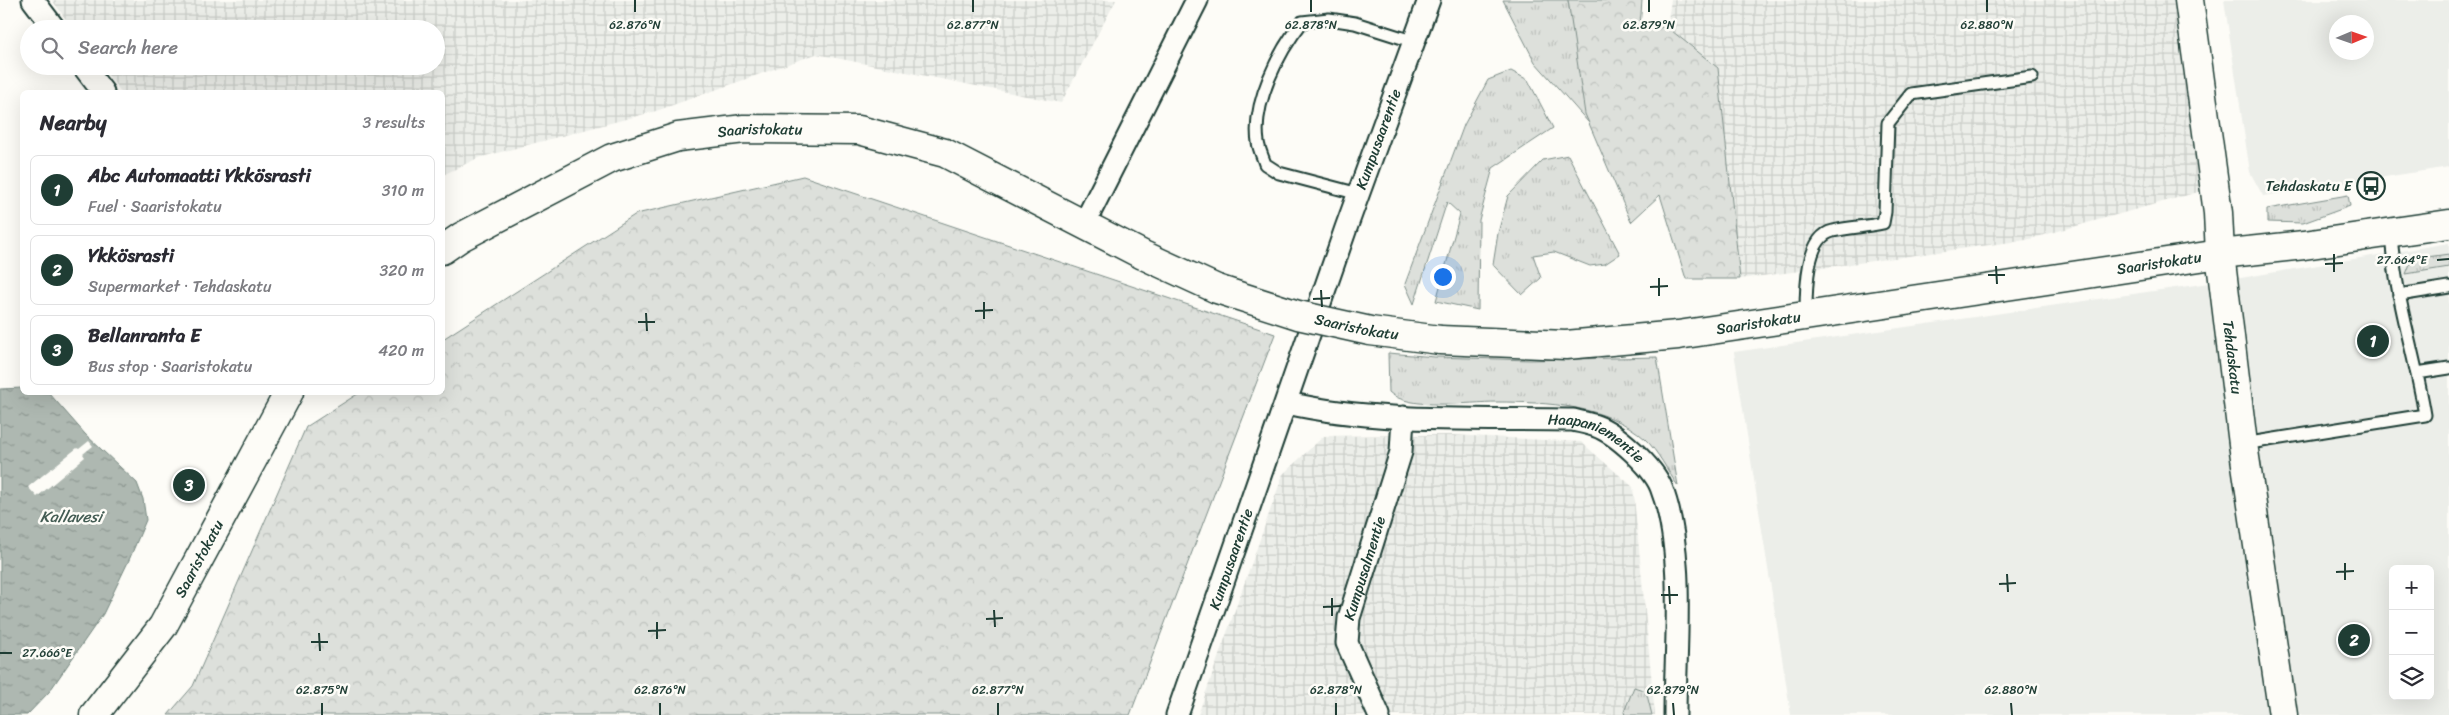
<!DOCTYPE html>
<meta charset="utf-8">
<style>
:root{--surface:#fff;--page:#f2f2f3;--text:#2b2b33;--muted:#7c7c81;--line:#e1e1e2;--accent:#1f3d34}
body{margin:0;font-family:Sriracha,sans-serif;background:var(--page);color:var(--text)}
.controls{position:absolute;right:15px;bottom:15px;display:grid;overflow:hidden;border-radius:8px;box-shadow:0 5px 20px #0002}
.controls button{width:45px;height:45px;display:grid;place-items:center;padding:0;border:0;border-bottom:1px solid var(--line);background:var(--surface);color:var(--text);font:25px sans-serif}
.compass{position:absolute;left:2329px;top:15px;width:45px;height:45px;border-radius:50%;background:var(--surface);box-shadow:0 5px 20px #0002;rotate:88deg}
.you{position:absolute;left:1442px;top:276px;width:18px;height:18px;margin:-12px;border:4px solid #fff;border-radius:50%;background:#1a73e8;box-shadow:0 0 0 8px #1a73e833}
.badge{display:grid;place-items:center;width:32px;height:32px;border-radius:50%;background:var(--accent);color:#fff;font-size:16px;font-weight:700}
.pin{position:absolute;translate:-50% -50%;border:2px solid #fff;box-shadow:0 1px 5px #0006}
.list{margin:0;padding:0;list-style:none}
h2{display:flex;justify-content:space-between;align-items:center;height:65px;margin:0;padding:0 20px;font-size:21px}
h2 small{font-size:16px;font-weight:400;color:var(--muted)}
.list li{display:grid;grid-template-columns:32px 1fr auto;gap:15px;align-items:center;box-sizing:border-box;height:70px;margin:0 10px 10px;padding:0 10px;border:1px solid var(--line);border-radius:8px}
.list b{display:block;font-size:19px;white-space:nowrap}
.list p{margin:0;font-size:16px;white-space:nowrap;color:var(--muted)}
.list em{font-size:16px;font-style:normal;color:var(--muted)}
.icon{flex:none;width:28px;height:28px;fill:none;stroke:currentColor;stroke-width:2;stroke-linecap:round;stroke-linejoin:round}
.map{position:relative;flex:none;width:2449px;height:715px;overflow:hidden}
.search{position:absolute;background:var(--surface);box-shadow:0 5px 20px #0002;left:20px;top:20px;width:425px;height:55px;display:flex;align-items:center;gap:12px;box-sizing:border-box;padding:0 18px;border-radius:28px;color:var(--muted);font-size:19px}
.panel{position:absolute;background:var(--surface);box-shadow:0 5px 20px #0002;left:20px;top:90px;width:425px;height:305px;border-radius:8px}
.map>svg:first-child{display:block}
.built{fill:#eceee9;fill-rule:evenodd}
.industrial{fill:url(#industrial-grid)}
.grass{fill:url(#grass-tufts);stroke:#7e8e88}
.forest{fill:url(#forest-crowns);stroke:#7e8e88}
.water{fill:url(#water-ripples);stroke:#75877f}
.pier{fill:#fdfcf7}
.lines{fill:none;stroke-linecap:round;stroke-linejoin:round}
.lane-casing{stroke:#1f3d34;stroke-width:15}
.street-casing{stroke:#1f3d34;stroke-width:25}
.secondary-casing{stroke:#1f3d34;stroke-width:31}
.lane{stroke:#fdfcf7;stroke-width:11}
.street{stroke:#fdfcf7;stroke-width:21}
.secondary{stroke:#fdfcf7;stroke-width:28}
.secondary-bridge-casing{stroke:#1f3d34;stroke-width:31;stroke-linecap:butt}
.secondary-bridge{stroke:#fdfcf7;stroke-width:28}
.ticks{fill:none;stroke:#1f3d34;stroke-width:2}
.labels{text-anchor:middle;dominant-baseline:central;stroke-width:5;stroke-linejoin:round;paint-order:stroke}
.street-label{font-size:15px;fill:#1f3d34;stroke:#fdfcf7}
.poi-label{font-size:15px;fill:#1f3d34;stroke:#fdfcf7;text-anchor:end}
.water-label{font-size:16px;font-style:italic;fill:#435c53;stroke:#fdfcf7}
.ticks-label{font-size:12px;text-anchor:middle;fill:#1f3d34;stroke:#fdfcf7;stroke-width:5;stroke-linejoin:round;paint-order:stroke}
</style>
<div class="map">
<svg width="2449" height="715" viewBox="0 0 2449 715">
<defs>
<pattern id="industrial-grid" width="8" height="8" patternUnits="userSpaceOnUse" patternTransform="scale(1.25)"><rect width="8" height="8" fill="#eceee9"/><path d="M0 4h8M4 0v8" fill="none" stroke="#cacdc8"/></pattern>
<pattern id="grass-tufts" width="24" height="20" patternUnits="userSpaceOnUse" patternTransform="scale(1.25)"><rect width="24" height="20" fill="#dde0db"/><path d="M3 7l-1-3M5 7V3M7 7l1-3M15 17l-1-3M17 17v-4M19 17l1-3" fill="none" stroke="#bdc1bd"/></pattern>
<pattern id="forest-crowns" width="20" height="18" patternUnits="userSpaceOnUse" patternTransform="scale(1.25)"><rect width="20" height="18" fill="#dde0db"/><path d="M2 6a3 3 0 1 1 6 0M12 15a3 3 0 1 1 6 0" fill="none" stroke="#bdc1bd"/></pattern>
<pattern id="water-ripples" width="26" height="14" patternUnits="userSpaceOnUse" patternTransform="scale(1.25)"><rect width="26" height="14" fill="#aeb8b1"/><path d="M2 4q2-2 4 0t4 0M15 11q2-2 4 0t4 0" fill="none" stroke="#8d9791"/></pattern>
</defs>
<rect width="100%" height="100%" fill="#fdfcf7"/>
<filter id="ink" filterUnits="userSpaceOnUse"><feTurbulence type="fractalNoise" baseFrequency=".02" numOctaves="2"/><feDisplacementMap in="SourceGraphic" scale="10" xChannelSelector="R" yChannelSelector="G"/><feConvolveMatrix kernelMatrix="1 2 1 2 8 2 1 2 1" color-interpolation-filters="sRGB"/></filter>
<g filter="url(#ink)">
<g class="built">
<path d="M2224 0H2449V167L2263 196 2250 172ZM2336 22H2366V52H2336Z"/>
<path d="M2449 243V715H1791L1734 352 2223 281ZM2393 569H2430V696H2393Z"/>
</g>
<g class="industrial">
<polygon points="52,0 1116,0 1061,103 816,54 656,111 478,158 443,175 442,92 121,92 101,66 436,66 436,29 73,29"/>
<polygon points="1671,0 2174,0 2202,191 2026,240 1740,279 1718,68 1667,27"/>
<polygon points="1451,435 1581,442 1633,487 1655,715 1198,715 1283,474 1324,436"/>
</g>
<g class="grass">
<polygon points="1503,0 1568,0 1589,123 1535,62"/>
<polygon points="1511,71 1528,80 1553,128 1493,168 1479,220 1478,310 1436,301 1460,214 1447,202 1414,304 1405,284 1464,125 1488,80"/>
<polygon points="1568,155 1620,254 1605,264 1590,266 1554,252 1533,255 1541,278 1522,295 1493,265 1498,233 1508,196 1543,160"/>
<polygon points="2348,195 2350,206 2303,223 2267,222 2267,209"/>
<polygon points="2449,254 2449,267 2406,274 2412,259"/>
<path d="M1388 353 1435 357 1530 360 1657 357 1678 486C1668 472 1658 451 1645 439 1608 405 1545 402 1497 402 1470 402 1408 411 1389 392Z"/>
<polygon points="1634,687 1646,691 1652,715 1625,715 1624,712"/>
</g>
<g class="forest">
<polygon points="1568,0 1642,0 1640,28 1667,27 1718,68 1740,279 1686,279 1660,195 1631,222 1585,114"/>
<polygon points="803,176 1275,334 1130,715 168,715 193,686 306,427 359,393 442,392 443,339 636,214"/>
</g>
<polygon class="water" points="22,388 22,392 49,393 85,434 137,483 143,499 146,520 129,560 103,614 49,692 27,715 0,715 0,389"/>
<polygon class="pier" points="89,441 93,446 83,454 85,457 37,497 28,487 77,448 79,449"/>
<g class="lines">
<defs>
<g id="lane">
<path d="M1359 194 1279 173 1265 164C1263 157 1259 150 1258 142 1252 103 1279 51 1302 22L1329 19 1355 23 1415 42"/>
<polyline points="2399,295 2449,287"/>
<path d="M1806 316C1806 294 1805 237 1833 231 1849 227 1866 227 1883 223L1885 212 1888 123 1911 94 2032 77"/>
<polyline points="2417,373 2449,368"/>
<path d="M2243 444 2425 415C2415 354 2394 294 2391 232"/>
</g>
<g id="street">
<polyline points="33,0 55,29"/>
<polyline points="83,66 103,92"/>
<polyline points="1084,224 1197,0"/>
<path id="s1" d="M1287 403C1380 424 1478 418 1573 420 1581 422 1588 423 1596 426 1616 433 1653 467 1661 487 1686 551 1675 647 1675 715"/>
<path id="s2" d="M1177 715 1346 228 1429 0"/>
<path id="s3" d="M1379 715 1347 643 1349 618 1401 452 1403 417"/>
</g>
<g id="secondary">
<path id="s4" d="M2189 0 2218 213 2220 254 2243 444 2283 715"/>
<path id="s5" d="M442 250 461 237 612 158 678 137 744 129 859 130 945 153 1143 255 1217 289"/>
<path id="s6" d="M1440 340 1566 345 1678 335 2220 254 2304 245 2449 224"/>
<path id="s7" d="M94 715 163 626 289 392"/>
</g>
</defs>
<use href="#lane" class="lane-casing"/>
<use href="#street" class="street-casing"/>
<use href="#secondary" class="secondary-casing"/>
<use href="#lane" class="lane"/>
<use href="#street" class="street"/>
<use href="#secondary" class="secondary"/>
<defs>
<g id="secondary-bridge">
<path id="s8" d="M1217 289 1298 315 1370 331 1440 340"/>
</g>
</defs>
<use href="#secondary-bridge" class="secondary-bridge-casing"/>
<use href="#secondary-bridge" class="secondary-bridge"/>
</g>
</g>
<path class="ticks" d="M635 0V12M973 0V12M1311 0V12M1649 0V12M1987 0V12M2334 254V272M2437 260 2449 259M2325 264 2343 263M1996 266 1997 284M1988 275H2005M1659 278V296M1650 287 1668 286M1321 290 1322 307M1313 299 1330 298M984 302V319M975 311 993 310M646 313 647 331M638 322H655M2345 563V580M2336 572 2354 571M2007 574 2008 592M1999 584 2016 583M1669 586 1670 604M1661 595H1678M1332 598V616M1323 607 1341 606M994 610 995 627M986 619 1003 618M657 622V639M648 631 666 630M319 633 320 651M311 642H328M0 653H12M322 703V715M660 703V715M998 703V715M1336 703V715M1673 703 1674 715M2011 703 2012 715"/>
<defs>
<symbol id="bus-ring" viewBox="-11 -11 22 22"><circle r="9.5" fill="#fdfcf7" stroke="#1f3d34" stroke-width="1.5"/><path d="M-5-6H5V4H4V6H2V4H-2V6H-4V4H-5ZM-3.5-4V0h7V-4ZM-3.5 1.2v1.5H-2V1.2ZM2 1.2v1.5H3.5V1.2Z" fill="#1f3d34"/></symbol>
</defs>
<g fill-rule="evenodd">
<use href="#bus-ring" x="2355" y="170" width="32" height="32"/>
</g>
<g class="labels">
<g class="street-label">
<text stroke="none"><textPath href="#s5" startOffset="345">Saaristokatu</textPath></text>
<text stroke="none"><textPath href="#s2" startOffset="610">Kumpusaarentie</textPath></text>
<text stroke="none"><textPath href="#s6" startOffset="725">Saaristokatu</textPath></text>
<text stroke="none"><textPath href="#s6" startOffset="320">Saaristokatu</textPath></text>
<text stroke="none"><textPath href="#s8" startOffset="145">Saaristokatu</textPath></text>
<text stroke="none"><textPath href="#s4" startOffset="360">Tehdaskatu</textPath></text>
<text stroke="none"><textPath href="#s1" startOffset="315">Haapaniementie</textPath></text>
<text stroke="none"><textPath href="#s7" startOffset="189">Saaristokatu</textPath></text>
<text stroke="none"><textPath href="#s2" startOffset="165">Kumpusaarentie</textPath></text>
<text stroke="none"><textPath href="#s3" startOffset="156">Kumpusalmentie</textPath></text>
</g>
<g class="poi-label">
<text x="2352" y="186">Tehdaskatu E</text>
</g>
<g class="water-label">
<text x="71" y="516">Kallavesi</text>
</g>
</g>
<g class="ticks-label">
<text x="635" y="29">62.876°N</text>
<text x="973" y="29">62.877°N</text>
<text x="1311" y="29">62.878°N</text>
<text x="1649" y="29">62.879°N</text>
<text x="1987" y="29">62.880°N</text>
<text x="2402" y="264">27.664°E</text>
<text x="47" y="657">27.666°E</text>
<text x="322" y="694">62.875°N</text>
<text x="660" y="694">62.876°N</text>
<text x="998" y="694">62.877°N</text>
<text x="1336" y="694">62.878°N</text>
<text x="1673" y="694">62.879°N</text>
<text x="2011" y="694">62.880°N</text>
</g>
</svg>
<div class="controls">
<button>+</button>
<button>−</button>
<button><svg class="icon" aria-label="layers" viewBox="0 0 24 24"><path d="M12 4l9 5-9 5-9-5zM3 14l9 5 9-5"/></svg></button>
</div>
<svg class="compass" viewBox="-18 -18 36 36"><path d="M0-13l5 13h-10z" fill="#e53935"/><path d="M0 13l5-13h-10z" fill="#7c7c81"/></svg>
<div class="you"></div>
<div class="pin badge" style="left:2373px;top:341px">1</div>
<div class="pin badge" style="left:2354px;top:640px">2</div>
<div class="pin badge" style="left:189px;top:485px">3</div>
<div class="search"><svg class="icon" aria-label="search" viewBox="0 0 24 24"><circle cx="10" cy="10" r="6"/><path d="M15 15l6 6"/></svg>Search here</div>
<section class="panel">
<h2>Nearby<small>3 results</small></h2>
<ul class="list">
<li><span class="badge">1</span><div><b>Abc Automaatti Ykkösrasti</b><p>Fuel · Saaristokatu</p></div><em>310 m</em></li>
<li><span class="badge">2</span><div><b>Ykkösrasti</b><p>Supermarket · Tehdaskatu</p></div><em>320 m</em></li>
<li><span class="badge">3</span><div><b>Bellanranta E</b><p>Bus stop · Saaristokatu</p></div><em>420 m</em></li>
</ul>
</section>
</div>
